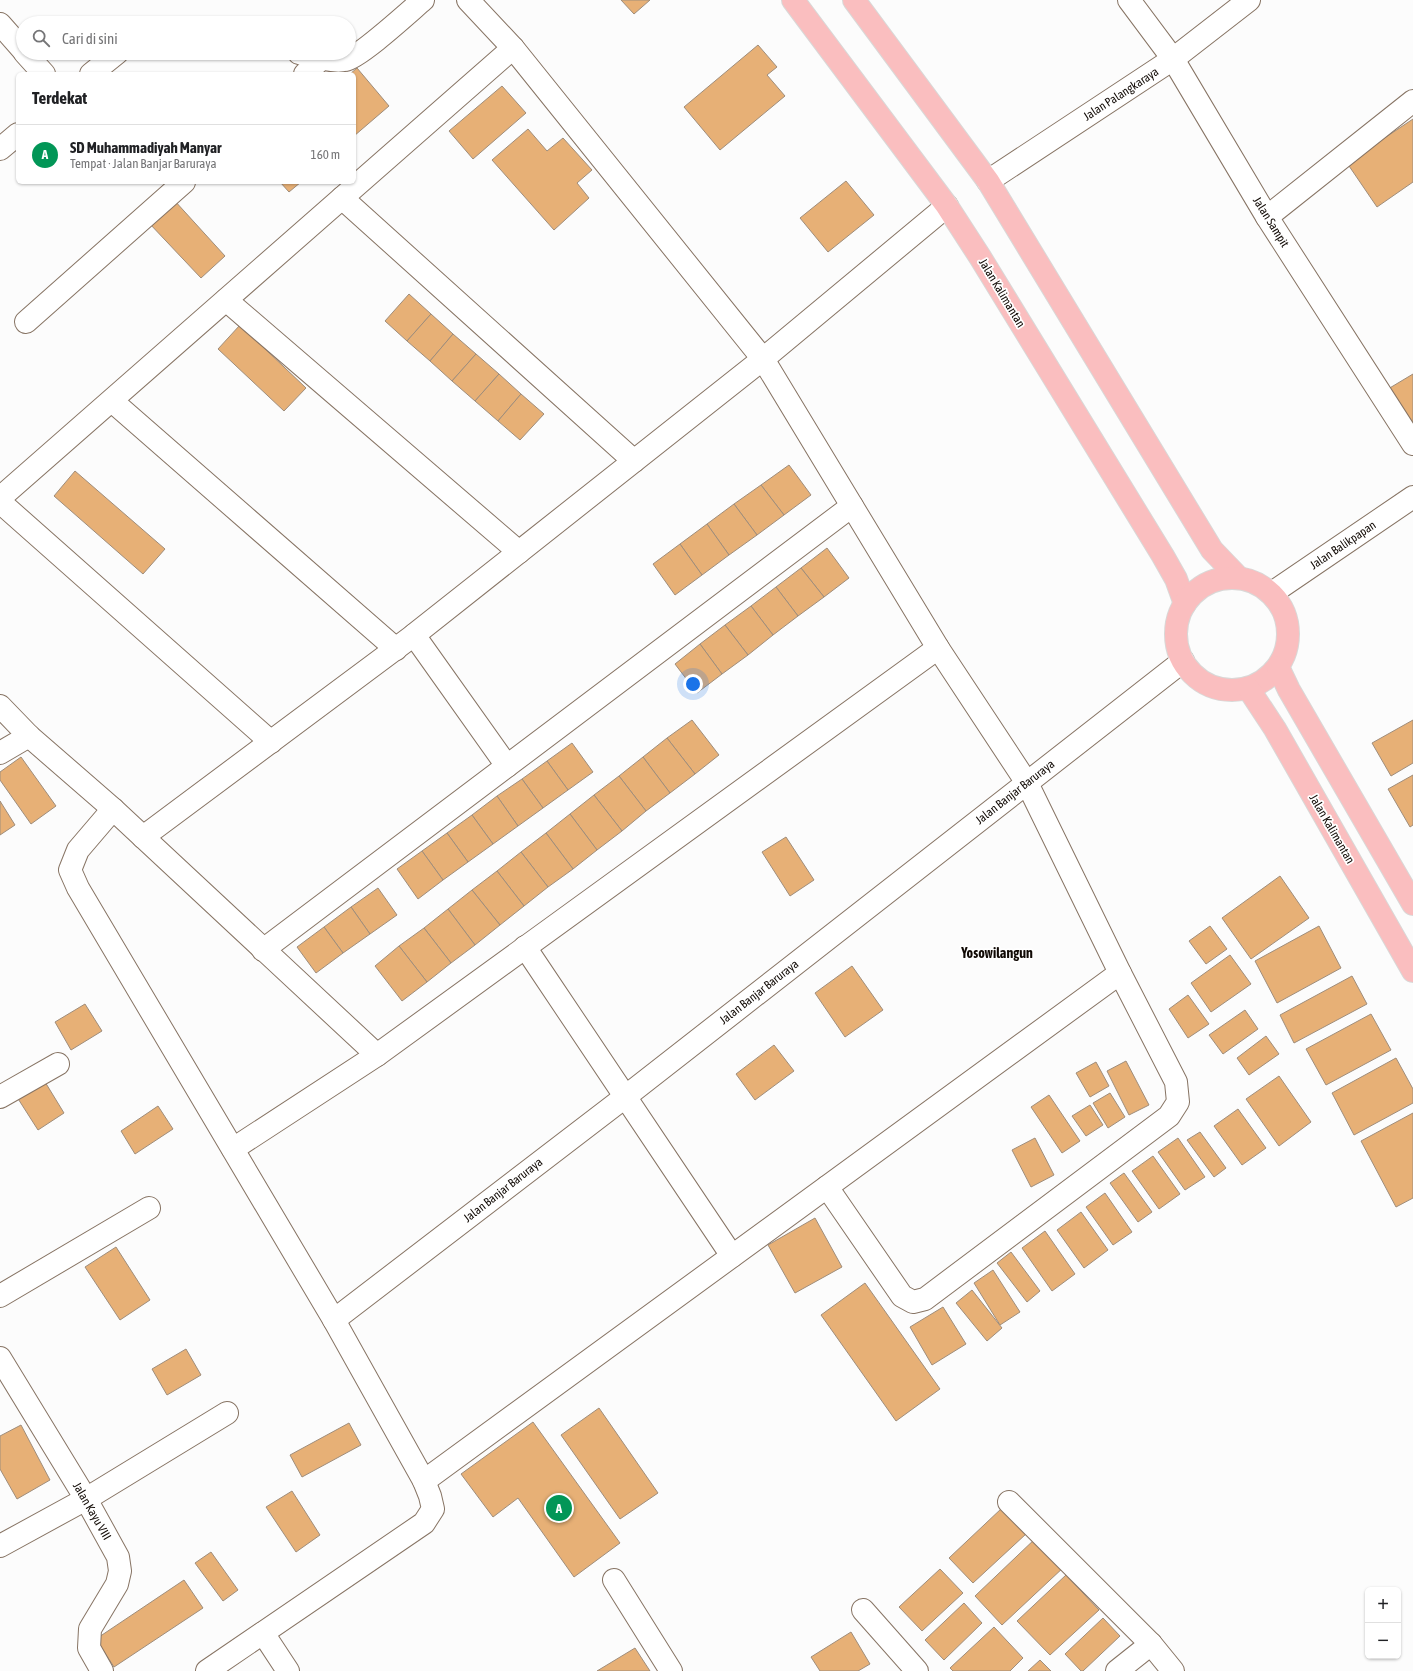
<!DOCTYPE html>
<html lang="id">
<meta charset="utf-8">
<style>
:root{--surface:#fff;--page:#f2f2f2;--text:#202124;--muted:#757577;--line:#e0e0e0;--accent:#029657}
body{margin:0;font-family:"Asap Condensed",sans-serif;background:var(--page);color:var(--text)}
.controls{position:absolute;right:12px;bottom:12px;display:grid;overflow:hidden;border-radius:6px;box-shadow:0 1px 3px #0004}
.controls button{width:36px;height:36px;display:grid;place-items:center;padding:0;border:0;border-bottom:1px solid var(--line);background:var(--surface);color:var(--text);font:20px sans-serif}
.you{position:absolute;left:693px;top:684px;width:14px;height:14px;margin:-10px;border:3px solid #fff;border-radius:50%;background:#1a73e8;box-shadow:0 0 0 6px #1a73e833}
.badge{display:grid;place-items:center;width:26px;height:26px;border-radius:50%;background:var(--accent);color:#fff;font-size:13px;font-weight:700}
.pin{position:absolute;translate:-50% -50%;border:2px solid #fff;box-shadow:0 1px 4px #0006}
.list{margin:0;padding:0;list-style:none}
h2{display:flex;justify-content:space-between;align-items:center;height:52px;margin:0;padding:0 16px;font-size:17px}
h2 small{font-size:13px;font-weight:400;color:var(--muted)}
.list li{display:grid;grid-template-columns:26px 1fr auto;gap:12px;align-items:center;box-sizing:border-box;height:60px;padding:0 16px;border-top:1px solid var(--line)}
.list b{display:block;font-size:15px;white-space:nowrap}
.list p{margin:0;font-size:13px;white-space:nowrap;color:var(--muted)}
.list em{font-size:13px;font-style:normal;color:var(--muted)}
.icon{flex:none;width:22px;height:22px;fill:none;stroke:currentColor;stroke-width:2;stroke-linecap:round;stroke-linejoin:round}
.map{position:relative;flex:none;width:1413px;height:1671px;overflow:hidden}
.search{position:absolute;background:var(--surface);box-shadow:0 1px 3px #0004;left:16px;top:16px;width:340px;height:44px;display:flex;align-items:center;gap:10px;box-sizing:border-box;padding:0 14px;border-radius:22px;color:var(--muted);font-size:15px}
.panel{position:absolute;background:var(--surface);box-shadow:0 1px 3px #0004;left:16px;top:72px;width:340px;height:112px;border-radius:6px}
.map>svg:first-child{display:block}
.building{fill:#e7b076;stroke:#9f8d7b}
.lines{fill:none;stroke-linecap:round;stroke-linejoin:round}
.minor-casing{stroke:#877464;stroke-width:24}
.major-casing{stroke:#d9d8d7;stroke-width:24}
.minor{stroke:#fff;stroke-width:22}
.major{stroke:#fabebf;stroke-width:22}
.labels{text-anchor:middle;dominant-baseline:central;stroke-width:3.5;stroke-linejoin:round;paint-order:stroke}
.street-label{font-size:12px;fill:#110a05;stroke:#fff}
.quarter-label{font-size:14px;font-weight:bold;fill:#110a05;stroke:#fff}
</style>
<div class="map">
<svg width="1413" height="1671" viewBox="0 0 1413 1671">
<rect width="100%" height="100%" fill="#fcfcfc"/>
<g class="building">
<polygon points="621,0 650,0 634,14"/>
<polygon points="758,45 777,67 767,75 785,96 720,150 684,107"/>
<polygon points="357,68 389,106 354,136 354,74 350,74"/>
<polygon points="502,86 526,113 473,159 449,131"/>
<polygon points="1413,119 1413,182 1377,207 1347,163"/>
<polygon points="528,129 547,151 563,138 592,170 577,183 589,198 554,230 492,160"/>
<polygon points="846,181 874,215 828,252 800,218"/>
<polygon points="280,182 301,182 289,192"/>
<polygon points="174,200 225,256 201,278 149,223"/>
<polygon points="409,294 431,314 407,341 385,321"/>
<polygon points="431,314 453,334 430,361 407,341"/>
<polygon points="240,325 306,388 284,411 218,349"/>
<polygon points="453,334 476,354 452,381 430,361"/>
<polygon points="476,354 499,374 475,401 452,381"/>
<polygon points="499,374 521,394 498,421 475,401"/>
<polygon points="1413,374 1413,434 1388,389"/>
<polygon points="521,394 544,414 520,440 498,421"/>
<polygon points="789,465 811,495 784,515 761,485"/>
<polygon points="75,471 165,549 143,574 54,496"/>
<polygon points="761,485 784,515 757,535 734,504"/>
<polygon points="734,504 757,535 729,555 707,524"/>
<polygon points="707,524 729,555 702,575 680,544"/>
<polygon points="680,544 702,575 675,595 653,564"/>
<polygon points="827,548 849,578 824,597 801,568"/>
<polygon points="801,568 824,597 798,616 776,587"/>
<polygon points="776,587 798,616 773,635 751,606"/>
<polygon points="751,606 773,635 748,655 725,625"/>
<polygon points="725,625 748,655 722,674 700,644"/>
<polygon points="700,644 722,674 697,693 675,664"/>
<polygon points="692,720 719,755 695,774 667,738"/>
<polygon points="1413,720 1413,763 1391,776 1372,743"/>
<polygon points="667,738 695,774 670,793 643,757"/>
<polygon points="572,743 593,772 568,790 547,761"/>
<polygon points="21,757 56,806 31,824 0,780 0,772"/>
<polygon points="643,757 670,793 646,811 619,776"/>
<polygon points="547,761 568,790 543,808 522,779"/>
<polygon points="1413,775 1413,825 1410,827 1388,789"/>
<polygon points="619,776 646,811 622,831 594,795"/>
<polygon points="522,779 543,808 518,826 497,796"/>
<polygon points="594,795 622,831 597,850 570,814"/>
<polygon points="497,796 518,826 493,844 472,815"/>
<polygon points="0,801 15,825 0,835"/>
<polygon points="570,814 597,850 573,869 546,833"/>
<polygon points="472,815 493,844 468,862 447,833"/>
<polygon points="447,833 468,862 443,880 422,851"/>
<polygon points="546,833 573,869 548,887 521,852"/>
<polygon points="786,837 814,880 790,896 762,852"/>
<polygon points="422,851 443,880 418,899 397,869"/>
<polygon points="521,852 548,887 524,906 497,871"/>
<polygon points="497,871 524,906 500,925 472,890"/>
<polygon points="1280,876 1309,918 1251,959 1222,918"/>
<polygon points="378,888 397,915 370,934 351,907"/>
<polygon points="472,890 500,925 475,945 448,909"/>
<polygon points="351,907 370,934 343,953 324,927"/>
<polygon points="448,909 475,945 451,963 424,928"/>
<polygon points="1210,926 1227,949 1206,964 1189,941"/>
<polygon points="1319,926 1341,968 1277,1003 1255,961"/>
<polygon points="324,927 343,953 316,973 297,947"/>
<polygon points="424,928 451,963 427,982 399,946"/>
<polygon points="399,946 427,982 402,1001 375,966"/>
<polygon points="1230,955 1251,984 1211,1012 1191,983"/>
<polygon points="852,966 883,1010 845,1037 815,993"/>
<polygon points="1352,976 1367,1004 1294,1043 1280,1015"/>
<polygon points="1188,995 1209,1024 1188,1038 1169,1009"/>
<polygon points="85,1004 102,1031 71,1050 55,1022"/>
<polygon points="1245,1010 1258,1029 1223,1054 1209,1035"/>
<polygon points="1371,1014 1391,1050 1326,1085 1306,1049"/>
<polygon points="1266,1036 1279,1054 1249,1075 1237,1058"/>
<polygon points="774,1045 794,1071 755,1100 736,1074"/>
<polygon points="1396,1058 1413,1089 1413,1103 1354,1135 1332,1093"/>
<polygon points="1126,1061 1149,1105 1129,1115 1107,1071"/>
<polygon points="1096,1062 1109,1086 1090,1097 1076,1073"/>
<polygon points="1279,1076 1311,1122 1279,1146 1246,1099"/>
<polygon points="42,1077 64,1113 38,1130 15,1094"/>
<polygon points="1110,1093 1125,1117 1108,1128 1093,1103"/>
<polygon points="1049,1095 1080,1141 1062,1153 1031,1107"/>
<polygon points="1090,1105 1103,1125 1086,1136 1072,1116"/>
<polygon points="158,1106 173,1129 135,1154 121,1131"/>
<polygon points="1238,1109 1266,1148 1242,1165 1214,1126"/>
<polygon points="1413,1113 1413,1198 1396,1207 1361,1141"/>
<polygon points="1200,1132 1226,1168 1214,1177 1187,1140"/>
<polygon points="1035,1138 1054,1175 1031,1187 1012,1150"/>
<polygon points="1178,1138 1205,1177 1185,1190 1158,1152"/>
<polygon points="1153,1156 1180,1194 1159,1209 1132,1171"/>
<polygon points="1124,1173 1152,1212 1138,1222 1110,1183"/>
<polygon points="1105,1193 1132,1232 1113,1245 1086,1207"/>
<polygon points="1081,1212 1108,1250 1084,1268 1057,1230"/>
<polygon points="815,1218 842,1267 795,1293 768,1245"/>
<polygon points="1045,1231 1075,1274 1052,1291 1022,1248"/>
<polygon points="116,1247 150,1300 120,1320 85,1267"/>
<polygon points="1011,1252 1040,1291 1027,1302 997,1263"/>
<polygon points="993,1270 1020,1312 1000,1325 974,1283"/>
<polygon points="865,1283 940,1389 896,1421 821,1315"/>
<polygon points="972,1290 1002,1328 987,1341 956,1303"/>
<polygon points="943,1307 966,1344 932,1365 910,1327"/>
<polygon points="186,1349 201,1375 167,1395 152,1369"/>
<polygon points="599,1408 658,1493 620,1519 561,1435"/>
<polygon points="533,1422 620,1543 574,1577 518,1498 493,1517 461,1474"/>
<polygon points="349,1423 361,1445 302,1477 290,1455"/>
<polygon points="21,1425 50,1480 17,1499 0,1469 0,1436"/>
<polygon points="292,1491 320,1535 296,1552 266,1507"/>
<polygon points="1002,1508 1026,1534 973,1583 949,1558"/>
<polygon points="1037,1537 1065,1566 1002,1625 975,1596"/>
<polygon points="211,1552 238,1590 223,1601 195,1563"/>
<polygon points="940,1569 963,1593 922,1631 899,1607"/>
<polygon points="1066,1575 1099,1610 1050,1655 1017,1621"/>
<polygon points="184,1580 203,1608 114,1667 96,1639"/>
<polygon points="964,1603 982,1623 944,1660 925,1640"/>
<polygon points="1103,1618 1120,1636 1083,1671 1081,1671 1065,1654"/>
<polygon points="994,1627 1023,1658 1010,1671 953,1671 950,1668"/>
<polygon points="851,1632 870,1664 858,1671 820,1671 811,1657"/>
<polygon points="635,1648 650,1671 597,1671"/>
<polygon points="1040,1660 1051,1671 1028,1671"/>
</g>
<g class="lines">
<defs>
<g id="minor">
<polyline points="468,0 513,48 763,359 938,648 1027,783 1120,973 1176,1082 1178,1102 1169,1116 925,1299 913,1302 902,1296 827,1187"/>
<polyline points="1129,0 1173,59 1267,217 1413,444"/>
<polyline points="0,24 23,50"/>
<polyline points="25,53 44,74"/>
<path d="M299 53C310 56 334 63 345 60 359 58 409 12 423 0"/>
<polyline points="91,74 117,53"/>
<polyline points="305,74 322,58"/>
<polyline points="0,149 18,134"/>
<polyline points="988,181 1173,59 1249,0"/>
<polyline points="342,198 634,461"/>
<polyline points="1267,217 1413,101"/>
<polyline points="226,300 519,552"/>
<polyline points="26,322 184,182"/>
<polyline points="112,401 396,649"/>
<polyline points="0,498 513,48"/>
<polyline points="0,502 271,742"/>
<polyline points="1272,593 1413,497"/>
<polyline points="414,635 507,766"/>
<polyline points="0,706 29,736 113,809 377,1055"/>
<polyline points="0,753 29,736"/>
<polyline points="113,809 78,850 70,870 78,888 334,1320 424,1481 430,1496 433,1509 424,1523 207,1671"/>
<polyline points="143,837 414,635 763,359 947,206"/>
<polyline points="525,947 732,1256"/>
<polyline points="263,950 852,506"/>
<polyline points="0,1097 58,1064"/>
<polyline points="233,1149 377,1055 938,648"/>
<polyline points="0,1296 149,1208"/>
<polyline points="334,1320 625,1097 1183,661"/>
<polyline points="0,1358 86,1499 118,1557 120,1571 117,1584 90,1629 89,1648 102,1671"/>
<polyline points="424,1481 1120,973"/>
<polyline points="1009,1502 1151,1644 1173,1671"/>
<polyline points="0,1546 86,1499 227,1413"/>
<polyline points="614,1580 671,1671"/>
<polyline points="863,1610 917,1671"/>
<polyline points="263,1633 288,1671"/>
<polyline points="1117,1671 1151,1644"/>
</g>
<g id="major">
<polyline points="793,0 947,206 980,257 1163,556 1176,579 1185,604"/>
<polyline points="854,0 988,181 1212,550 1238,577"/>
<circle cx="1232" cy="634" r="56"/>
<polyline points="1278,667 1289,690 1413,904"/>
<polyline points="1248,688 1275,729 1413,971"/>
</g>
</defs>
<use href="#minor" class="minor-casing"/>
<use href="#major" class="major-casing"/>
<use href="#minor" class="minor"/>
<use href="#major" class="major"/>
</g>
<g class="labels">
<g class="street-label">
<text transform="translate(1121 94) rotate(-33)">Jalan Palangkaraya</text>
<text transform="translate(1271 222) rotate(58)">Jalan Sampit</text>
<text transform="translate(1002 293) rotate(59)">Jalan Kalimantan</text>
<text transform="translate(1343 545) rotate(-34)">Jalan Balikpapan</text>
<text transform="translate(1015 792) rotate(-38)">Jalan Banjar Baruraya</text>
<text transform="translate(1332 829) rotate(60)">Jalan Kalimantan</text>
<text transform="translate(759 992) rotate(-38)">Jalan Banjar Baruraya</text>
<text transform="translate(503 1190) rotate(-38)">Jalan Banjar Baruraya</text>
<text transform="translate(92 1511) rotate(60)">Jalan Kayu VIII</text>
</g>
<g class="quarter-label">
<text x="997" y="953">Yosowilangun</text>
</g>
</g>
</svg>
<div class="controls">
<button>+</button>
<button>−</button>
</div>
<div class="you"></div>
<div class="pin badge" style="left:559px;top:1508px">A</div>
<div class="search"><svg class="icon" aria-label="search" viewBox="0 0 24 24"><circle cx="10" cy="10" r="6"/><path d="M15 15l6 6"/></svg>Cari di sini</div>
<section class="panel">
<h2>Terdekat<small></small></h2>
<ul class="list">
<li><span class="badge">A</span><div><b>SD Muhammadiyah Manyar</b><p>Tempat · Jalan Banjar Baruraya</p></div><em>160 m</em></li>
</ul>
</section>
</div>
